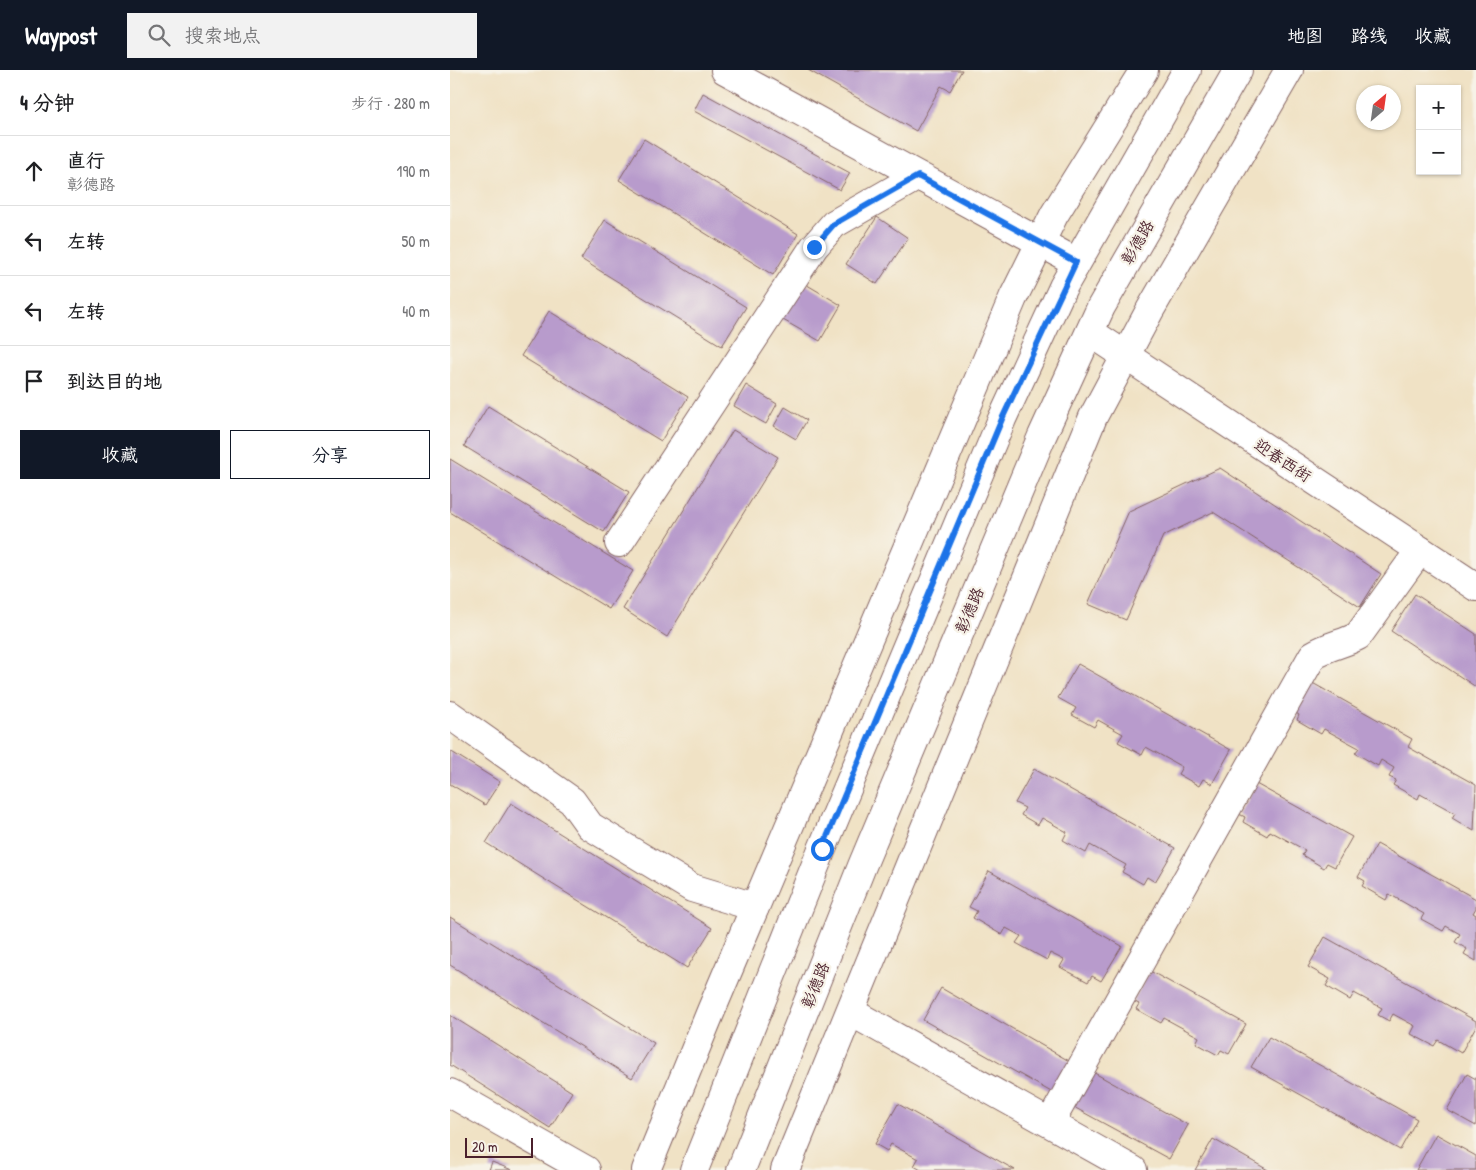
<!DOCTYPE html>
<html lang="zh">
<meta charset="utf-8">
<style>
:root{--surface:#fff;--page:#f2f2f2;--text:#202124;--muted:#757577;--line:#e0e0e0;--accent:#111827}
body{margin:0;font-family:"Patrick Hand","LXGW WenKai TC",sans-serif;background:var(--page);color:var(--text)}
.controls{position:absolute;right:15px;top:15px;display:grid;overflow:hidden;border-radius:0px;box-shadow:0 1px 4px #0004}
.controls button{width:45px;height:45px;display:grid;place-items:center;padding:0;border:0;border-bottom:1px solid var(--line);background:var(--surface);color:var(--text);font:25px sans-serif}
.compass{position:absolute;left:906px;top:15px;width:45px;height:45px;border-radius:50%;background:var(--surface);box-shadow:0 1px 4px #0004;rotate:29deg}
.scale{position:absolute;left:15px;bottom:12px;width:68px;box-sizing:border-box;padding-left:5px;border:2px solid #4a1f2b;border-top:0;font-size:14px;line-height:18px;white-space:nowrap;color:#4a1f2b;-webkit-text-stroke:4px #f7f3e8;paint-order:stroke}
.stop{position:absolute;width:15px;height:15px;margin:-11px;border:4px solid #1a73e8;border-radius:50%;background:#fff}
.stop.end{background:#1a73e8;border-color:#fff;box-shadow:0 1px 5px #0008}
.list{margin:0;padding:0;list-style:none}
h2{display:flex;justify-content:space-between;align-items:center;height:65px;margin:0;padding:0 20px;font-size:21px}
h2 small{font-size:16px;font-weight:400;color:var(--muted)}
.list li{display:grid;grid-template-columns:32px 1fr auto;gap:15px;align-items:center;box-sizing:border-box;height:70px;padding:0 20px;border-top:1px solid var(--line)}
.list b{display:block;font-size:19px;white-space:nowrap}
.list p{margin:0;font-size:16px;white-space:nowrap;color:var(--muted)}
.list em{font-size:16px;font-style:normal;color:var(--muted)}
.actions{display:flex;gap:10px;padding:15px 20px}
.actions a{flex:1;padding:11px 0;border:1px solid var(--accent);border-radius:0px;text-align:center;font-size:18px;color:var(--accent)}
.actions .main{background:var(--accent);color:#fff}
.icon{flex:none;width:28px;height:28px;fill:none;stroke:currentColor;stroke-width:2;stroke-linecap:round;stroke-linejoin:round}
.map{position:relative;flex:none;width:1026px;height:1100px;overflow:hidden}
header{display:flex;align-items:center;gap:30px;box-sizing:border-box;height:70px;padding:0 25px;background:var(--accent);color:#fff}
header strong{font-size:24px}
nav{display:flex;gap:28px;margin-inline-start:auto;font-size:18px}
.search{width:350px;height:45px;background:var(--page);display:flex;align-items:center;gap:12px;box-sizing:border-box;padding:0 18px;border-radius:0px;color:var(--muted);font-size:19px}
main{display:flex}
aside{flex:1;background:var(--surface)}
.map>svg:first-child{display:block}
.building{fill:#b89bcc}
.lines{fill:none;stroke-linecap:round;stroke-linejoin:round}
.minor-casing{stroke:#846361;stroke-width:30}
.major-casing{stroke:#846361;stroke-width:30}
.minor{stroke:#fff;stroke-width:28}
.major{stroke:#fff;stroke-width:28}
.route{stroke:#1a73e8;stroke-width:6}
.labels{text-anchor:middle;dominant-baseline:central;stroke-width:4.5;stroke-linejoin:round;paint-order:stroke}
.street-label{font-size:16px;fill:#4a1f2b;stroke:#f7f3e8}
</style>
<header>
<strong>Waypost</strong>
<div class="search"><svg class="icon" aria-label="search" viewBox="0 0 24 24"><circle cx="10" cy="10" r="6"/><path d="M15 15l6 6"/></svg>搜索地点</div>
<nav><a>地图</a><a>路线</a><a>收藏</a></nav>
</header>
<main>
<aside>
<h2>4 分钟<small>步行 · 280 m</small></h2>
<ul class="list">
<li><svg class="icon" aria-label="ahead" viewBox="0 0 24 24"><path d="M12 20V5M6 11l6-6 6 6"/></svg><div><b>直行</b><p>彰德路</p></div><em>190 m</em></li>
<li><svg class="icon" aria-label="left" viewBox="0 0 24 24"><path d="M17 20v-9H6M10 6l-5 5 5 5"/></svg><div><b>左转</b></div><em>50 m</em></li>
<li><svg class="icon" aria-label="left" viewBox="0 0 24 24"><path d="M17 20v-9H6M10 6l-5 5 5 5"/></svg><div><b>左转</b></div><em>40 m</em></li>
<li><svg class="icon" aria-label="arrive" viewBox="0 0 24 24"><path d="M6 21V4h12l-3 4 3 4H6"/></svg><div><b>到达目的地</b></div></li>
</ul>
<div class="actions"><a class="main">收藏</a><a>分享</a></div>
</aside>
<div class="map">
<svg width="1026" height="1100" viewBox="0 0 1026 1100">
<rect width="100%" height="100%" fill="#f7f3e8"/>
<filter id="ink" filterUnits="userSpaceOnUse"><feTurbulence type="fractalNoise" baseFrequency=".02" numOctaves="2"/><feDisplacementMap in="SourceGraphic" scale="10" xChannelSelector="R" yChannelSelector="G"/><feConvolveMatrix kernelMatrix="1 2 1 2 8 2 1 2 1" color-interpolation-filters="sRGB"/></filter>
<filter id="wash" filterUnits="userSpaceOnUse"><feTurbulence type="fractalNoise" baseFrequency=".0096" numOctaves="4" result="noise"/><feDisplacementMap in="SourceGraphic" scale="20" xChannelSelector="R" yChannelSelector="G"/><feGaussianBlur stdDeviation="1.12" result="paint"/><feColorMatrix in="noise" values="0 0 0 0 0 0 0 0 0 0 0 0 0 0 0 0 0 1.4 0 .05"/><feComposite in="paint" operator="in"/></filter>
<g filter="url(#wash)">
<rect width="100%" height="100%" fill="#f0e2c5"/>
<g id="blocks">
<g class="building">
<polygon points="358,0 512,0 500,21 491,16 466,61"/>
<polygon points="253,23 400,103 390,120 244,41"/>
<polygon points="194,69 348,164 323,205 169,110"/>
<polygon points="427,147 458,168 427,214 396,194"/>
<polygon points="155,150 296,237 272,276 131,189"/>
<polygon points="347,209 391,235 370,271 326,246"/>
<polygon points="99,241 238,327 211,371 71,286"/>
<polygon points="296,315 327,334 316,354 284,336"/>
<polygon points="38,336 179,422 154,462 14,376"/>
<polygon points="335,337 357,350 346,369 324,356"/>
<polygon points="283,360 328,387 217,567 173,539"/>
<polygon points="0,389 183,501 159,539 0,442"/>
<polygon points="770,398 931,504 910,537 763,442 713,466 676,550 638,534 679,441"/>
<polygon points="965,524 1026,564 1026,617 941,561"/>
<polygon points="628,594 781,680 762,714 753,709 749,716 728,704 732,697 696,677 692,685 668,672 673,664 648,650 644,657 622,645 626,638 608,628"/>
<polygon points="859,611 962,669 958,677 1026,715 1024,761 1002,748 1005,743 970,724 968,729 943,715 946,710 939,707 944,698 931,690 928,696 905,683 909,678 874,659 871,664 847,650 849,645 843,641"/>
<polygon points="0,681 50,712 35,735 0,714"/>
<polygon points="584,699 725,778 705,812 697,807 693,814 672,802 676,795 640,775 636,783 613,770 617,762 592,748 588,755 571,745 575,738 565,733"/>
<polygon points="806,714 902,767 885,797 877,793 874,798 852,785 855,780 820,761 817,766 793,752 795,747 789,744"/>
<polygon points="61,733 262,858 237,898 36,773"/>
<polygon points="927,774 1026,829 1026,838 1023,843 1026,845 1026,891 1014,884 1017,879 1005,872 1010,864 996,856 993,861 971,849 974,844 939,824 936,830 912,816 915,811 908,807"/>
<polygon points="539,801 672,876 651,911 642,906 638,912 610,897 614,890 600,883 597,890 566,873 571,866 556,858 552,865 523,848 527,841 519,837"/>
<polygon points="0,847 204,973 182,1008 0,895"/>
<polygon points="875,867 1026,951 1026,956 1011,983 988,970 984,976 961,964 965,956 943,944 939,951 928,945 932,938 904,923 900,930 876,916 880,909 858,897"/>
<polygon points="700,901 796,954 779,984 771,980 768,985 746,973 749,967 714,948 711,953 686,939 689,934 683,931"/>
<polygon points="491,918 621,992 603,1023 473,950"/>
<polygon points="0,945 122,1022 100,1058 0,995"/>
<polygon points="819,967 967,1049 950,1080 801,997"/>
<polygon points="639,1000 738,1055 719,1089 620,1035"/>
<polygon points="1017,1004 1026,1009 1026,1056 997,1040"/>
<polygon points="448,1034 565,1100 471,1100 464,1096 468,1089 441,1074 437,1081 425,1074"/>
<polygon points="986,1064 1026,1086 1026,1100 966,1100"/>
<polygon points="763,1069 818,1100 745,1100"/>
<polygon points="42,1092 62,1100 39,1100"/>
</g>
</g>
</g>
<g filter="url(#ink)">
<use href="#blocks" fill-opacity="0" stroke="#846361" stroke-width="1"/>
<g class="lines">
<defs>
<g id="minor">
<polyline points="275,0 626,192"/>
<polyline points="640,262 1026,517"/>
<polyline points="169,473 364,177 384,154 468,106"/>
<polyline points="0,645 122,731 140,756 242,818 305,837"/>
<polyline points="401,942 683,1100"/>
<polyline points="0,1023 136,1100"/>
<path d="M600 1053 863 585C880 575 893 574 908 566L970 480"/>
<polyline points="196,1100 261,941 563,228 604,145 694,0"/>
<polyline points="335,1100 643,347 700,240 839,0"/>
</g>
<g id="major">
<polyline points="244,1100 372,779 552,349 613,217 737,0"/>
<polyline points="291,1100 412,796 592,366 651,237 788,0"/>
</g>
</defs>
<use href="#minor" class="minor-casing"/>
<use href="#major" class="major-casing"/>
<use href="#minor" class="minor"/>
<use href="#major" class="major"/>
</g>
</g>
<g class="lines" filter="url(#ink)">
<polyline class="route" points="364,177 384,154 468,106 626,192 552,349 372,779"/>
</g>
<g class="labels">
<g class="street-label">
<text transform="translate(687 172) rotate(-60)">彰德路</text>
<text transform="translate(833 390) rotate(33)">迎春西街</text>
<text transform="translate(519 540) rotate(-67)">彰德路</text>
<text transform="translate(365 915) rotate(-68)">彰德路</text>
</g>
</g>
</svg>
<div class="controls">
<button>+</button>
<button>−</button>
</div>
<svg class="compass" viewBox="-18 -18 36 36"><path d="M0-13l5 13h-10z" fill="#e53935"/><path d="M0 13l5-13h-10z" fill="#757577"/></svg>
<div class="scale">20 m</div>
<div class="stop" style="left:372px;top:779px"></div>
<div class="stop end" style="left:364px;top:177px"></div>
</div>
</main>
